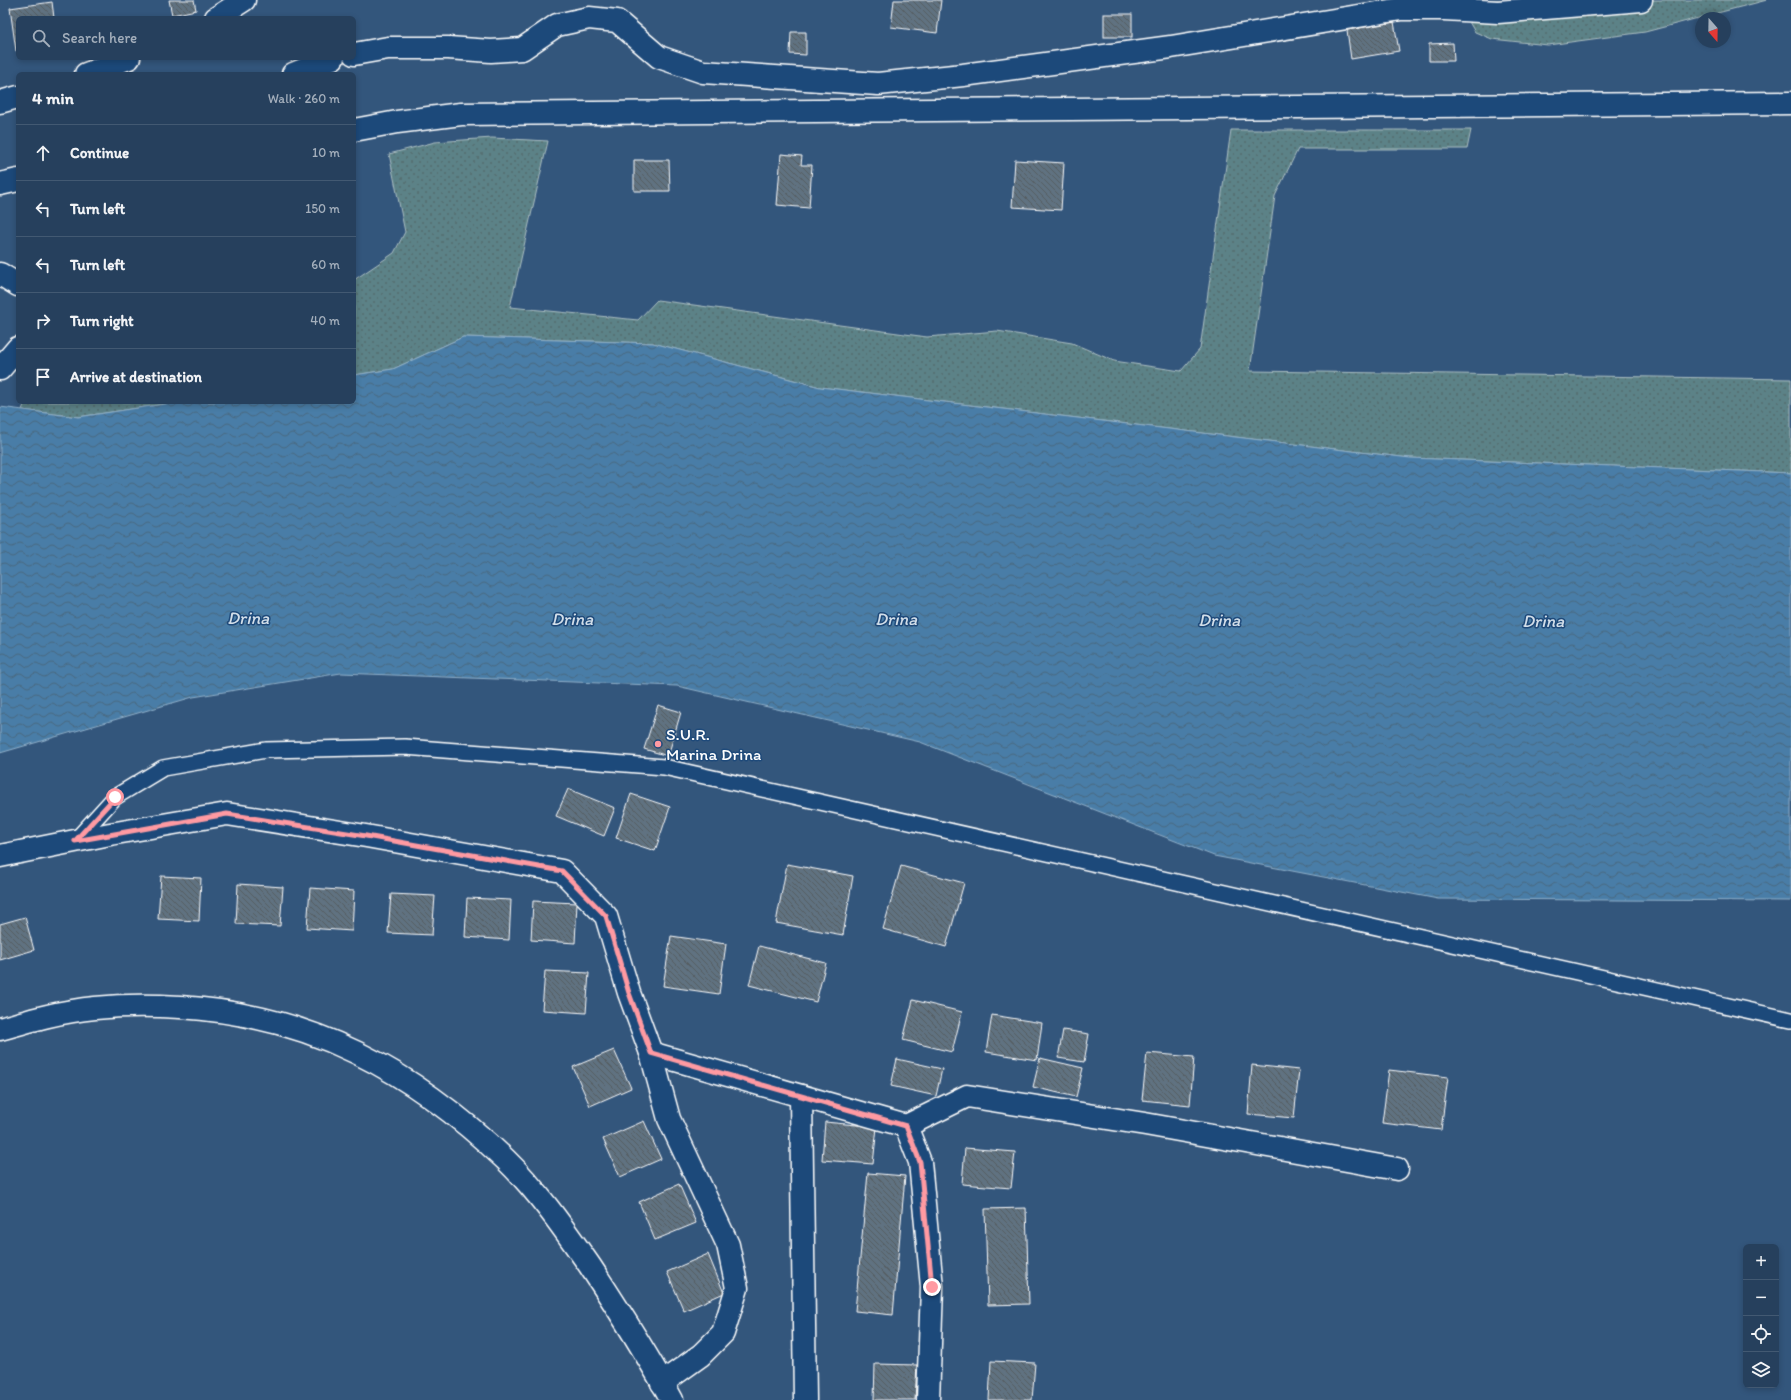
<!DOCTYPE html>
<meta charset="utf-8">
<style>
:root{--surface:#26405d;--page:#2e4763;--text:#f1f3f6;--muted:#a4afbc;--line:#425972}
body{margin:0;font-family:Itim,sans-serif;background:var(--page);color:var(--text)}
.controls{position:absolute;right:12px;bottom:12px;display:grid;overflow:hidden;border-radius:6px;box-shadow:0 2px 6px #0003}
.controls button{width:36px;height:36px;display:grid;place-items:center;padding:0;border:0;border-bottom:1px solid var(--line);background:var(--surface);color:var(--text);font:20px sans-serif}
.compass{position:absolute;left:1695px;top:12px;width:36px;height:36px;border-radius:50%;background:var(--surface);box-shadow:0 2px 6px #0003;rotate:160deg}
.stop{position:absolute;width:12px;height:12px;margin:-9px;border:3px solid #ff9aa2;border-radius:50%;background:#fff}
.stop.end{background:#ff9aa2;border-color:#fff;box-shadow:0 1px 4px #0008}
.list{margin:0;padding:0;list-style:none}
h2{display:flex;justify-content:space-between;align-items:center;height:52px;margin:0;padding:0 16px;font-size:17px}
h2 small{font-size:13px;font-weight:400;color:var(--muted)}
.list li{display:grid;grid-template-columns:26px 1fr auto;gap:12px;align-items:center;box-sizing:border-box;height:56px;padding:0 16px;border-top:1px solid var(--line)}
.list b{display:block;font-size:15px;white-space:nowrap}
.list em{font-size:13px;font-style:normal;color:var(--muted)}
.icon{flex:none;width:22px;height:22px;fill:none;stroke:currentColor;stroke-width:2;stroke-linecap:round;stroke-linejoin:round}
.map{position:relative;flex:none;width:1791px;height:1400px;overflow:hidden}
.search{position:absolute;background:var(--surface);box-shadow:0 2px 6px #0003;left:16px;top:16px;width:340px;height:44px;display:flex;align-items:center;gap:10px;box-sizing:border-box;padding:0 14px;border-radius:6px;color:var(--muted);font-size:15px}
.panel{position:absolute;background:var(--surface);box-shadow:0 2px 6px #0003;left:16px;top:72px;width:340px;height:332px;border-radius:6px}
.map>svg:first-child{display:block}
.grass{fill:url(#grass-dots);stroke:#aec0c3}
.water{fill:url(#water-waves);stroke:#92b1ca}
.building{fill:url(#building-back-hatch);stroke:#fff}
.lines{fill:none;stroke-linecap:round;stroke-linejoin:round}
.service-casing{stroke:#fff;stroke-width:18}
.minor-casing{stroke:#fff;stroke-width:25}
.tertiary-casing{stroke:#fff;stroke-width:25}
.primary-casing{stroke:#fff;stroke-width:25}
.service{stroke:#1f4a7a;stroke-width:15}
.minor{stroke:#1f4a7a;stroke-width:22}
.tertiary{stroke:#1f4a7a;stroke-width:22}
.primary{stroke:#1f4a7a;stroke-width:22}
.route{stroke:#ff9aa2;stroke-width:5}
.poi-dot{fill:#ff9aa2;stroke:#1f4a7a;stroke-width:1.5}
.labels{text-anchor:middle;dominant-baseline:central;stroke-width:3;stroke-linejoin:round;paint-order:stroke}
.poi-label{font-size:17px;fill:#fff;stroke:#1f4a7a;text-anchor:start}
.water-label{font-size:18px;font-style:italic;fill:#d2dee9;stroke:#1f4a7a}
</style>
<div class="map">
<svg width="1791" height="1400" viewBox="0 0 1791 1400">
<defs>
<pattern id="grass-dots" width="8" height="8" patternUnits="userSpaceOnUse"><rect width="8" height="8" fill="#5c8287"/><path d="M2 2h.1M6 6h.1" fill="none" stroke="#556a6c" stroke-width="1.8" stroke-linecap="round"/></pattern>
<pattern id="water-waves" width="16" height="10" patternUnits="userSpaceOnUse"><rect width="16" height="10" fill="#497da7"/><path d="M0 5q4-4 8 0t8 0" fill="none" stroke="#4a677e"/></pattern>
<pattern id="building-back-hatch" width="6" height="6" patternUnits="userSpaceOnUse"><rect width="6" height="6" fill="#617281"/><path d="M-1 5l2 2M0 0l6 6M5-1l2 2" fill="none" stroke="#545b61"/></pattern>
</defs>
<rect width="100%" height="100%" fill="#33567c"/>
<filter id="ink" filterUnits="userSpaceOnUse"><feTurbulence type="fractalNoise" baseFrequency=".025" numOctaves="2"/><feDisplacementMap in="SourceGraphic" scale="8" xChannelSelector="R" yChannelSelector="G"/><feConvolveMatrix kernelMatrix="1 2 1 2 8 2 1 2 1" color-interpolation-filters="sRGB"/></filter>
<g filter="url(#ink)">
<g class="grass">
<polygon points="1456,0 1767,0 1645,32 1548,45 1492,39 1475,32"/>
<polygon points="1231,130 1471,130 1467,149 1298,149 1275,196 1250,371 1791,379 1791,473 1410,458 820,387 653,343 463,337 393,369 354,375 354,280 394,253 405,232 389,154 435,142 492,138 548,141 510,307 638,320 657,300 927,337 997,331 1072,343 1114,361 1181,371 1200,349"/>
<polygon points="25,402 178,402 78,417 22,410"/>
</g>
<polygon class="water" points="463,337 653,343 820,387 1410,458 1791,473 1791,901 1438,899 1214,856 920,742 677,686 341,673 193,697 0,753 0,407 78,417 178,402 354,402 354,375 393,369"/>
<g class="building">
<polygon points="169,0 194,0 196,10 172,15"/>
<polygon points="894,0 941,0 937,33 891,27"/>
<polygon points="52,2 54,18 18,18 18,51 16,51 10,8"/>
<rect x="1104" y="14" width="28" height="23"/>
<polygon points="1394,22 1399,51 1351,59 1347,30"/>
<polygon points="791,32 806,32 806,55 790,54"/>
<polygon points="1453,43 1454,61 1429,61 1429,44"/>
<polygon points="781,154 802,156 801,165 812,165 809,208 777,205"/>
<polygon points="634,160 669,160 670,191 634,191"/>
<polygon points="1015,160 1064,163 1061,210 1012,207"/>
<polygon points="658,705 681,712 668,756 644,749"/>
<polygon points="568,789 615,808 604,836 556,816"/>
<polygon points="631,794 670,807 655,851 616,838"/>
<polygon points="787,864 853,876 843,935 776,923"/>
<polygon points="901,866 964,883 946,947 883,929"/>
<polygon points="161,876 201,878 199,921 158,919"/>
<polygon points="238,884 283,887 280,926 236,924"/>
<polygon points="310,888 354,891 352,931 307,928"/>
<polygon points="391,894 435,896 432,935 388,933"/>
<polygon points="467,898 511,900 509,940 465,937"/>
<polygon points="533,901 577,903 575,943 531,940"/>
<polygon points="25,917 34,950 0,960 0,924"/>
<polygon points="671,936 726,944 719,994 663,986"/>
<polygon points="759,946 826,963 816,1002 749,985"/>
<polygon points="545,971 589,973 586,1013 542,1010"/>
<polygon points="913,1000 962,1012 952,1052 903,1040"/>
<polygon points="992,1015 1042,1023 1037,1060 986,1052"/>
<polygon points="1063,1030 1089,1034 1084,1062 1058,1058"/>
<polygon points="614,1050 631,1088 590,1106 573,1067"/>
<polygon points="1147,1053 1194,1057 1190,1105 1142,1100"/>
<polygon points="1040,1058 1083,1068 1076,1097 1033,1087"/>
<polygon points="897,1059 942,1069 936,1096 891,1086"/>
<polygon points="1252,1065 1299,1070 1294,1118 1248,1114"/>
<polygon points="1389,1070 1448,1077 1441,1130 1382,1123"/>
<polygon points="644,1121 661,1159 620,1177 603,1139"/>
<polygon points="825,1122 877,1127 873,1164 822,1160"/>
<polygon points="965,1148 1015,1152 1011,1188 962,1184"/>
<polygon points="868,1173 905,1176 893,1315 855,1311"/>
<polygon points="679,1184 696,1223 655,1240 639,1202"/>
<polygon points="1026,1208 1029,1304 988,1305 985,1209"/>
<polygon points="708,1254 724,1293 684,1311 667,1272"/>
<polygon points="991,1361 1035,1363 1032,1400 989,1400"/>
<polygon points="875,1364 917,1365 915,1400 874,1400"/>
</g>
<g class="lines">
<defs>
<polyline id="service" points="75,841 115,797 163,768 266,750 405,747 664,767 1791,1020"/>
<g id="minor">
<polyline points="216,18 244,0"/>
<polyline points="354,54 388,48 448,48 491,51 522,49 557,25 589,18 617,21 659,57 703,72 878,84 963,75 1171,47 1401,9 1444,9 1498,12 1641,0"/>
<polyline points="86,74 129,58"/>
<polyline points="293,74 333,58"/>
<polyline points="0,102 18,97"/>
<polyline points="0,184 18,180"/>
<polyline points="0,274 18,285"/>
<polyline points="0,856 110,834 227,814 366,836 562,871 606,916 629,993 651,1053 906,1126 920,1162 932,1287 928,1400"/>
<polyline points="651,1053 669,1119 728,1245 737,1288 723,1333 701,1355 662,1383"/>
<polyline points="801,1096 805,1400"/>
<polyline points="906,1126 967,1096 1145,1124 1397,1169"/>
</g>
<g id="tertiary">
<polyline points="354,130 397,122 461,114 1791,103"/>
<polyline points="0,369 18,348"/>
</g>
<path id="primary" d="M0 1029C31 1020 62 1011 95 1008 123 1005 151 1005 180 1007 311 1015 412 1070 506 1160 538 1191 564 1229 590 1266 619 1310 647 1354 672 1400"/>
</defs>
<use href="#service" class="service-casing"/>
<use href="#minor" class="minor-casing"/>
<use href="#tertiary" class="tertiary-casing"/>
<use href="#primary" class="primary-casing"/>
<use href="#service" class="service"/>
<use href="#minor" class="minor"/>
<use href="#tertiary" class="tertiary"/>
<use href="#primary" class="primary"/>
</g>
</g>
<g class="lines" filter="url(#ink)">
<polyline class="route" points="115,797 75,841 227,814 366,836 562,871 606,916 629,993 651,1053 906,1126 920,1162 932,1287"/>
</g>
<circle class="poi-dot" cx="658" cy="744" r="4"/>
<g class="labels">
<g class="poi-label">
<text x="666" y="734">S.U.R.<tspan x="666" dy="20">Marina Drina</tspan></text>
</g>
<g class="water-label">
<text x="248" y="618">Drina</text>
<text x="572" y="619">Drina</text>
<text x="896" y="619">Drina</text>
<text x="1219" y="620">Drina</text>
<text x="1543" y="621">Drina</text>
</g>
</g>
</svg>
<div class="controls">
<button>+</button>
<button>−</button>
<button><svg class="icon" aria-label="locate" viewBox="0 0 24 24"><circle cx="12" cy="12" r="6"/><path d="M12 2v4M12 18v4M2 12h4M18 12h4"/></svg></button>
<button><svg class="icon" aria-label="layers" viewBox="0 0 24 24"><path d="M12 4l9 5-9 5-9-5zM3 14l9 5 9-5"/></svg></button>
</div>
<svg class="compass" viewBox="-18 -18 36 36"><path d="M0-13l5 13h-10z" fill="#e53935"/><path d="M0 13l5-13h-10z" fill="#a4afbc"/></svg>
<div class="stop" style="left:115px;top:797px"></div>
<div class="stop end" style="left:932px;top:1287px"></div>
<div class="search"><svg class="icon" aria-label="search" viewBox="0 0 24 24"><circle cx="10" cy="10" r="6"/><path d="M15 15l6 6"/></svg>Search here</div>
<section class="panel">
<h2>4 min<small>Walk · 260 m</small></h2>
<ul class="list">
<li><svg class="icon" aria-label="ahead" viewBox="0 0 24 24"><path d="M12 20V5M6 11l6-6 6 6"/></svg><div><b>Continue</b></div><em>10 m</em></li>
<li><svg class="icon" aria-label="left" viewBox="0 0 24 24"><path d="M17 20v-9H6M10 6l-5 5 5 5"/></svg><div><b>Turn left</b></div><em>150 m</em></li>
<li><svg class="icon" aria-label="left" viewBox="0 0 24 24"><path d="M17 20v-9H6M10 6l-5 5 5 5"/></svg><div><b>Turn left</b></div><em>60 m</em></li>
<li><svg class="icon" aria-label="right" viewBox="0 0 24 24"><path d="M7 20v-9h11M14 6l5 5-5 5"/></svg><div><b>Turn right</b></div><em>40 m</em></li>
<li><svg class="icon" aria-label="arrive" viewBox="0 0 24 24"><path d="M6 21V4h12l-3 4 3 4H6"/></svg><div><b>Arrive at destination</b></div></li>
</ul>
</section>
</div>
